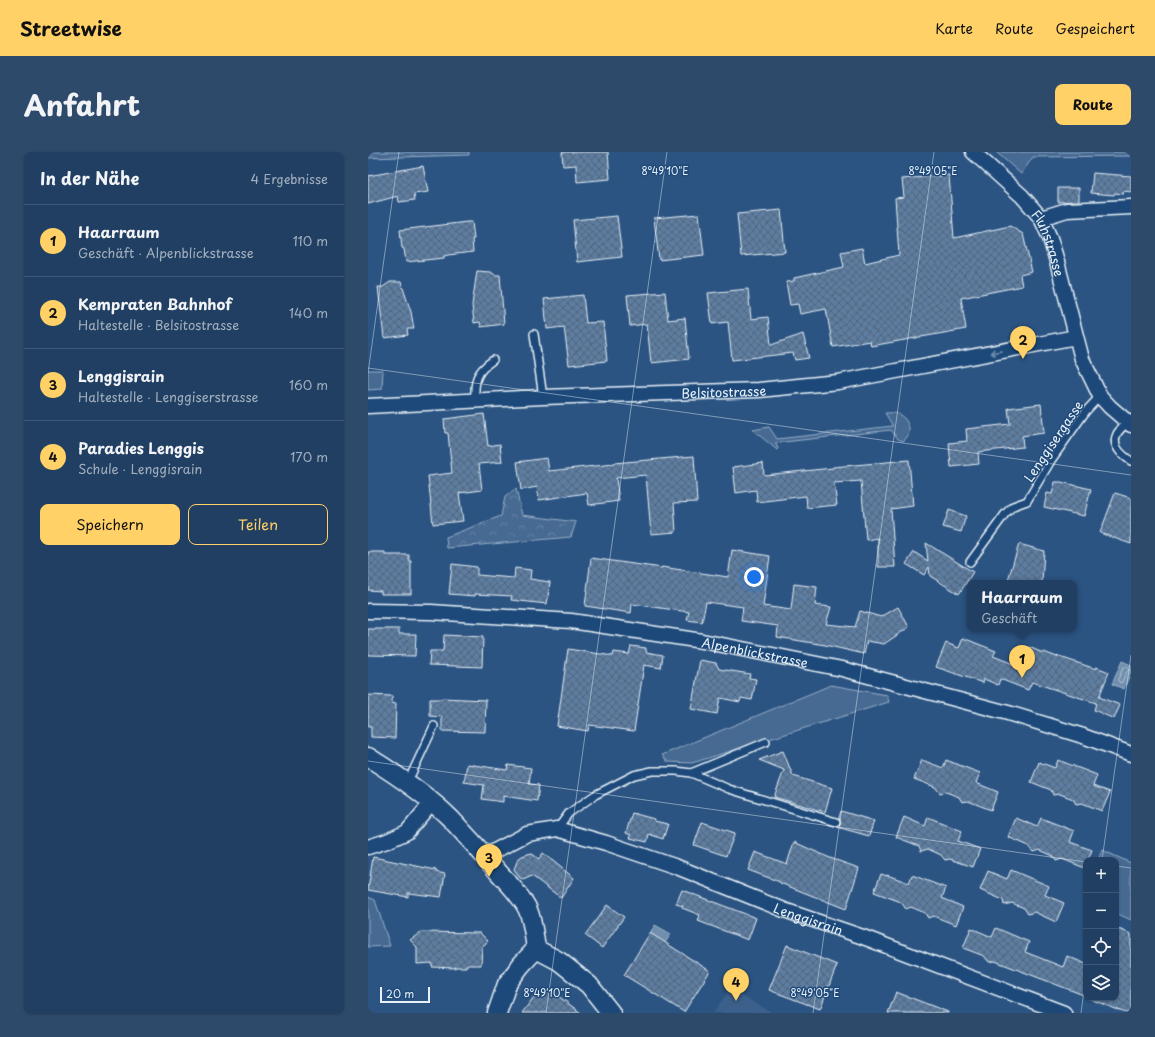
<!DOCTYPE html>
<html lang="de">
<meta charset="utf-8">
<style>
:root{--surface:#203f62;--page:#2d4a6b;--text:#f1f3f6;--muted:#a2afbe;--line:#3d5877;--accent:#ffd166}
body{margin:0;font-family:"Playpen Sans",sans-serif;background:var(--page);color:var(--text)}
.controls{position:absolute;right:12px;bottom:12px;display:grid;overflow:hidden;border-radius:8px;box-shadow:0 1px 3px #0004}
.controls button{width:36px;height:36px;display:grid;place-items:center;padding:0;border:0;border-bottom:1px solid var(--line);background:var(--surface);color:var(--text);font:20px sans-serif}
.scale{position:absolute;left:12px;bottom:10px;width:50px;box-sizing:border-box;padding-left:4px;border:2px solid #e8f1f8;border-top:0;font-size:11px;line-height:14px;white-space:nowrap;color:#e8f1f8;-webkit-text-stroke:3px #1f4a7a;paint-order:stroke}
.you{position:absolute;left:386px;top:425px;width:14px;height:14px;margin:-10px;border:3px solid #fff;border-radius:50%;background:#1a73e8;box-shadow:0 0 0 6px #1a73e833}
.badge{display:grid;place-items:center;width:26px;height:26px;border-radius:50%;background:var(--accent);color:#111;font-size:13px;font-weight:700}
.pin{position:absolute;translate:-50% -33px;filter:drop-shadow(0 1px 2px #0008)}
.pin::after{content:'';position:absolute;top:21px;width:14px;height:12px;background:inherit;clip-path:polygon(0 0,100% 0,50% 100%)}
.popup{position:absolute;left:599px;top:428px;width:110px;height:52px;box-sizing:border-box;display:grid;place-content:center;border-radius:8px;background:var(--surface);filter:drop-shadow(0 1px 3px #0005);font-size:13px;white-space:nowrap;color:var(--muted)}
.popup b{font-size:15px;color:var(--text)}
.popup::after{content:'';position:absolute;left:50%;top:100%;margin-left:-8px;border:8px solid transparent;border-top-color:var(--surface)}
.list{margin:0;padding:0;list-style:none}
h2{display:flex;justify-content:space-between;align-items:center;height:52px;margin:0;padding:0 16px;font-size:17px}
h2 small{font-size:13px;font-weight:400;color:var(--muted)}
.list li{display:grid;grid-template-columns:26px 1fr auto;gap:12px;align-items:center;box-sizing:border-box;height:72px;padding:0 16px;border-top:1px solid var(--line)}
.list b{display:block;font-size:15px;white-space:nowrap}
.list p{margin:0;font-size:13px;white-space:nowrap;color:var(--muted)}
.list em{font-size:13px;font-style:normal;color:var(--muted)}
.actions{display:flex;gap:8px;padding:12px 16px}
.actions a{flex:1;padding:9px 0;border:1px solid var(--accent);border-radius:8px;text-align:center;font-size:14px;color:var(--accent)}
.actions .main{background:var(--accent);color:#111}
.icon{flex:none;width:22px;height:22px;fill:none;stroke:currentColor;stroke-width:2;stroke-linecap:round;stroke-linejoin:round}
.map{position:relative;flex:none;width:763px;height:861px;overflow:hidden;border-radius:8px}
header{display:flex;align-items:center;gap:24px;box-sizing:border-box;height:56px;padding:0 20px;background:var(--accent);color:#111}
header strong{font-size:19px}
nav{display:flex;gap:22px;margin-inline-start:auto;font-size:14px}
.intro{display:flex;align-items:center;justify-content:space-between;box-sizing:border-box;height:96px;padding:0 24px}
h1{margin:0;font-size:28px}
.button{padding:10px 18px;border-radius:8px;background:var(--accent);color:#111;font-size:14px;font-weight:700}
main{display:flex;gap:24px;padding:0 24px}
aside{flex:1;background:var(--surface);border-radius:8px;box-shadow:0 1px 3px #0004}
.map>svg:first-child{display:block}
.built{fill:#3a608b}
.green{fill:#476b93;stroke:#98aec6}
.forest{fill:url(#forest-crowns);stroke:#98aec6}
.water{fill:#708ead;stroke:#a0b6cb}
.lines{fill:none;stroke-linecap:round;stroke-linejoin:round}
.shore{stroke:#b8c9da;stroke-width:1}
.building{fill:url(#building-cross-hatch);stroke:#e8f1f8}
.service-casing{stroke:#e8f1f8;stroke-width:10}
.minor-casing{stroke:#e8f1f8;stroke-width:17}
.tertiary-casing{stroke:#e8f1f8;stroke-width:21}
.service{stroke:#1f4a7a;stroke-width:7}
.minor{stroke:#1f4a7a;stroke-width:14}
.tertiary{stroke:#1f4a7a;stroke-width:18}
.oneway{stroke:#6f8dac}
.ticks{fill:none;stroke:#e8f1f8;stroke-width:1;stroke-opacity:0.45}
.labels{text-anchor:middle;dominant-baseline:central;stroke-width:3;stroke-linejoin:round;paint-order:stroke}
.street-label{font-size:13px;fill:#e8f1f8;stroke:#1f4a7a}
.ticks-label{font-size:10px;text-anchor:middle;fill:#e8f1f8;stroke:#1f4a7a;stroke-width:3;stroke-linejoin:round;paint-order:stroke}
</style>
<header>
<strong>Streetwise</strong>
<nav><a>Karte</a><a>Route</a><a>Gespeichert</a></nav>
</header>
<div class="intro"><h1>Anfahrt</h1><a class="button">Route</a></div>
<main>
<aside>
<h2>In der Nähe<small>4 Ergebnisse</small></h2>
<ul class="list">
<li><span class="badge">1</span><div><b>Haarraum</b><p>Geschäft · Alpenblickstrasse</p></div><em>110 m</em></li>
<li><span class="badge">2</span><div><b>Kempraten Bahnhof</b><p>Haltestelle · Belsitostrasse</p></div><em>140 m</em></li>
<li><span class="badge">3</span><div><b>Lenggisrain</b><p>Haltestelle · Lenggiserstrasse</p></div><em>160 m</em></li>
<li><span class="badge">4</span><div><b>Paradies Lenggis</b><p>Schule · Lenggisrain</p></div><em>170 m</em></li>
</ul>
<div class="actions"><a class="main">Speichern</a><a>Teilen</a></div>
</aside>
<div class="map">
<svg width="763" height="861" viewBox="0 0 763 861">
<defs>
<pattern id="forest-crowns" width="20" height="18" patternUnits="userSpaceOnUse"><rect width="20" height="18" fill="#476b93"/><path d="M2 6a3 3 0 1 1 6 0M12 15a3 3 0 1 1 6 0" fill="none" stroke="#6281a3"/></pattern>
<pattern id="building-cross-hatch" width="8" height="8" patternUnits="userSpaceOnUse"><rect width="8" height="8" fill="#5d7da1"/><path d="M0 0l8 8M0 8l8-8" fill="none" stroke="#53657a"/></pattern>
</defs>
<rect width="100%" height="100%" fill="#2b5482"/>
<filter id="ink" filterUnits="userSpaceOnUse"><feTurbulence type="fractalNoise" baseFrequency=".025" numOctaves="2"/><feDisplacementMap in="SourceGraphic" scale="8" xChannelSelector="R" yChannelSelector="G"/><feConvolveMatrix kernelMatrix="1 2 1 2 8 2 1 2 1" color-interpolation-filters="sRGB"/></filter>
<g filter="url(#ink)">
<polygon class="built" points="362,837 405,861 345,861"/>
<g class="green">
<polygon points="628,0 763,0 763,4 665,5 653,22"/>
<polygon points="0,218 15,218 14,237 0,238"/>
<path d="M517 261C521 261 526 260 530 262 541 267 546 282 535 289L530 287 523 278 407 291 410 296 409 298 385 278 401 275 409 287 525 274Z"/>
<polygon points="463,533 519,543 521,550 324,611 300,610 294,603"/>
<polygon points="734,698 763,711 763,768 748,761 748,708 730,708"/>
<polygon points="0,745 7,748 22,794 0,795"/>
</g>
<g class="forest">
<polygon points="0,0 101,0 101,3 0,6"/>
<polygon points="148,337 154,363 208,370 203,385 79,396 78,385 133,364 137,345"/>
</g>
<g class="water">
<polygon points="754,509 763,513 763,519 756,537 744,532"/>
<polygon points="287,773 303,782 297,791 282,781"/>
</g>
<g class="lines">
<polygon class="shore" points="756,515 760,516 761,518 758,521 754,530 752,531 750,528"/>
</g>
<g class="building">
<polygon points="194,0 240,0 242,27 209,30 208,13 195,14"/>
<polygon points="55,14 60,40 46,42 47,48 31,50 30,44 0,52 0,24"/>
<polygon points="725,21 763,24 763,40 756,39 755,42 747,41 746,43 723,41"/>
<polygon points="581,23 586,86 642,74 655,82 664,120 652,123 654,134 593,146 598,177 503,194 502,189 465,195 458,157 432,162 430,152 422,153 418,130 426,129 426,126 476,115 473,100 494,96 497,111 531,103 527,46 536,45 534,27"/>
<polygon points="690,36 711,36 711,49 690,50"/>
<polygon points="413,58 417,100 373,104 369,62"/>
<polygon points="331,62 336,103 291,108 286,66"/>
<polygon points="249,64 254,105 209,110 205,68"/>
<polygon points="99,70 104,70 106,87 104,87 105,100 80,103 76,104 76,106 38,110 36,97 34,96 32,78"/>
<polygon points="109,119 122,120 128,123 132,123 136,172 113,175 112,170 106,171 104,153"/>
<polygon points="22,130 33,130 43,160 46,177 39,177 40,183 16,186 10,135 15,135"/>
<polygon points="380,137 383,167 400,165 403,193 435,182 441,206 427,208 425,201 364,208 360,170 344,172 340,141"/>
<polygon points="297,140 300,168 317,166 321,207 283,211 279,172 262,174 259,143"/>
<polygon points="215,143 218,171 235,170 239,209 201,213 196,175 179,177 176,147"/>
<polygon points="673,252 676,281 654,284 655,295 610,300 611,312 583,315 581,291 599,289 598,277 642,272 640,256"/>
<polygon points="116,262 120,294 132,292 134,310 111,312 114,338 91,341 95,369 65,372 60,324 84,321 80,281 77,281 76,267"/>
<polygon points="326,304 329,350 306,351 308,380 283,382 278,323 248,326 251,349 221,353 219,341 171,348 169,335 153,338 149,310 179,306 181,319 246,312 246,311"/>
<polygon points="541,308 545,354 523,357 527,415 510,415 510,386 498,388 493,329 466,331 469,353 439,356 438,344 389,350 388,338 368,341 365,315 395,311 396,323 465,316 465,315"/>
<polygon points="687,330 693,330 723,337 716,364 676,355 679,341 684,342"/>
<polygon points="747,341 763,346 763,392 732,381"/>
<polygon points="581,358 598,364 593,380 575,375"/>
<polygon points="558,391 605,420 591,442 562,424 561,415 556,423 538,412 546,400 560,409"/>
<polygon points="651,392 676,399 674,431 639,431"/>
<polygon points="364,398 402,404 395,454 423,458 426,432 449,435 447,453 463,455 458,472 487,475 492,459 513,465 530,455 541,475 516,492 499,489 496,502 457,493 409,485 410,474 373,469 375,455 338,450 334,470 319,468 321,460 264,452 263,461 217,454 223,406 294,416 294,415 360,425"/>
<polygon points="0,400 17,400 17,403 41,403 41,409 43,409 43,442 13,442 13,439 0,438"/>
<polygon points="84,412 109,415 109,423 146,426 147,416 163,418 162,427 182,430 179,452 143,448 144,444 107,442 107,444 81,442"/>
<polygon points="0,477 31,477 31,482 48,482 47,504 0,503"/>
<polygon points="76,483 115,485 114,515 61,513 62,499 75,499"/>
<polygon points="595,486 628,499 625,504 653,515 661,495 675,501 676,500 689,505 689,504 728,517 728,515 741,520 731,545 752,553 746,567 726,558 728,551 664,530 660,538 632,527 630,533 616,527 615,531 568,515 578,491 591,496"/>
<polygon points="263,494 278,496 278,500 295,503 293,516 276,513 266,579 221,573 220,579 189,574 200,497 245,504 246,500 261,502"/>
<polygon points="332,508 348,511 351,517 382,522 381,526 388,527 384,548 373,546 372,550 352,546 349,562 323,557"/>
<polygon points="0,543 24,544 24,552 28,551 27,586 3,585 3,575 0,575"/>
<polygon points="74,546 118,548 117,580 74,579 74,565 62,564 62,547 74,547"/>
<polygon points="415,599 425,624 464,636 457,660 406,645 416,618 391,608"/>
<polygon points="554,608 575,616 578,608 612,621 608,631 630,640 623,658 600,649 594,650 591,645 578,640 572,641 567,635 546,627"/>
<polygon points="690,608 729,623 725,634 742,640 734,659 714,651 708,652 705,647 692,642 685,643 683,638 663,630 671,610 687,616"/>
<polygon points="99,612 139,618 140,613 163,616 161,632 171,633 169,649 135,644 135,650 114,647 116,633 96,630"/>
<polygon points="473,659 506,669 501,684 469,675 473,671 471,666"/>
<polygon points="264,661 286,667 286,669 300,672 295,687 281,682 279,690 262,686 263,683 258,681"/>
<polygon points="536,665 557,674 560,665 594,679 590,689 612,697 605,715 582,707 577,708 573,703 560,697 553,699 551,694 528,685"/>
<polygon points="648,666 669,675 673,666 706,679 702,690 724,698 720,708 718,708 717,716 694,707 688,709 685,704 672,698 666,700 661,694 640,685"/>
<polygon points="334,670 367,681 358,704 326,693"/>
<polygon points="426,690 462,706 491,716 478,757 412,731 412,730 380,718 387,700 419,712"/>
<polygon points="163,701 171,707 175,701 206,726 193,746 164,724 155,728 151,725 146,717 150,707 154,704"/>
<polygon points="5,705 68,718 68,720 77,722 73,745 40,741 40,745 0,738"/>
<polygon points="643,718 681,734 677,743 696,751 688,770 666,760 660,762 656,756 644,751 636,753 635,748 612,738 620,719 639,727"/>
<polygon points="513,722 519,724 519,723 541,731 544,723 578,736 574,746 595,755 588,773 565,764 560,766 557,761 543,755 538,757 533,750 506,740"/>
<polygon points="314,738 388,766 380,788 330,769 332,763 314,756 315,754 308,752"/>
<polygon points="239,753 256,765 234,796 217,783"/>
<polygon points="603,776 624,785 628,776 661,790 657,800 695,815 699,804 718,812 718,844 627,809 621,810 616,804 595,796"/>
<polygon points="748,776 763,782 763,861 758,861 722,847 748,846"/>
<polygon points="53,780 112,781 120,789 114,795 113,813 98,813 98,815 87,815 87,816 64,815 64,811 49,812 49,795 42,788"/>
<polygon points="282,781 342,819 316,860 256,823"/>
<polygon points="419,793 469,813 452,857 401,838"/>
<polygon points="182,838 213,861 154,861 169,841"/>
<polygon points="528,840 580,860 580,861 520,861"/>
</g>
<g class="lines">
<defs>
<g id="service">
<polyline points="166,182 175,245"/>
<path d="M107 249C106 228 108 220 125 208"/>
<path d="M760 270C756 274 751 278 749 282 743 294 754 303 763 309"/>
<polyline points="602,410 637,362 645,354 659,349 684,307 718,259 732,244"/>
<polyline points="323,621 398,590"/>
<polyline points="38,630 44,621 66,574"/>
<polyline points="189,677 201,661 227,643 266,623 284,619 308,619 323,621 361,637 468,670"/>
</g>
<g id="minor">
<path id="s1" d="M605 0 654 44 673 66 682 86 688 106 714 207 732 244 742 255 763 273"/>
<polyline points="673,66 699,58 763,55"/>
<path id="s2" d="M0 254 175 245 391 238 470 230 708 185"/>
<path id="s3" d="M0 459 63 460 203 469 334 489 474 517 640 561 715 584 763 602"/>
<polyline points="0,695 19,689 39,680 64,650"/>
<path id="s4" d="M117 704 159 682 189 677 238 691 309 715 416 758 495 785 696 861"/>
</g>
<g id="tertiary">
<path d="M0 605C29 623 59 643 83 667 100 685 116 703 132 722 141 732 155 746 160 758 165 770 166 784 168 797"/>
<polyline points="168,797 191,809 221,833 243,861"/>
<polyline points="129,861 139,832 153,813 168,797"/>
</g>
</defs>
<use href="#service" class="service-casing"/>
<use href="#minor" class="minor-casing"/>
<use href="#tertiary" class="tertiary-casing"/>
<use href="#service" class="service"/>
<use href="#minor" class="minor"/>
<use href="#tertiary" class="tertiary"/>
</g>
<defs><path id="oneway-shaft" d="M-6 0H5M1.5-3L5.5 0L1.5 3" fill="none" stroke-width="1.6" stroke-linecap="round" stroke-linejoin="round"/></defs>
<use class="oneway" href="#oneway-shaft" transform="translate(628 200) rotate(169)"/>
</g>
<path class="ticks" d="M0 216 763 323M0 221 31 0M0 609 718 710M734 708 763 503M748 714 763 716M178 861 299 0M445 861 566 0M713 861 718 823"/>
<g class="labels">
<g class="street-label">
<text stroke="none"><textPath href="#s1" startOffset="121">Fluhstrasse</textPath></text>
<text stroke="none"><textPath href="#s2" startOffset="356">Belsitostrasse</textPath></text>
<text transform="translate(685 289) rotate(-56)">Lenggisergasse</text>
<text stroke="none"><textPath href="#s3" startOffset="390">Alpenblickstrasse</textPath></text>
<text stroke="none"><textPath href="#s4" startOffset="345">Lenggisrain</textPath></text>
</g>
</g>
<g class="ticks-label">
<text x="297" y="23">8°49'10"E</text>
<text x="565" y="23">8°49'05"E</text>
<text x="179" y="845">8°49'10"E</text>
<text x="447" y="845">8°49'05"E</text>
</g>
</svg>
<div class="controls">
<button>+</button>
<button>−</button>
<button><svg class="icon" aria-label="locate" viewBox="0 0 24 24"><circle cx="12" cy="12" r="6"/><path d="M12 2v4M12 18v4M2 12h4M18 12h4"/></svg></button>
<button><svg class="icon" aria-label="layers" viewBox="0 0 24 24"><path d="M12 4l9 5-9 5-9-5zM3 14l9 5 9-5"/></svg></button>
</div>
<div class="scale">20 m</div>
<div class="you"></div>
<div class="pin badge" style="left:654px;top:526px">1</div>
<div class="popup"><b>Haarraum</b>Geschäft</div>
<div class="pin badge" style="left:655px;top:207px">2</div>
<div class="pin badge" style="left:121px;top:725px">3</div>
<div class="pin badge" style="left:368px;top:849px">4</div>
</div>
</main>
